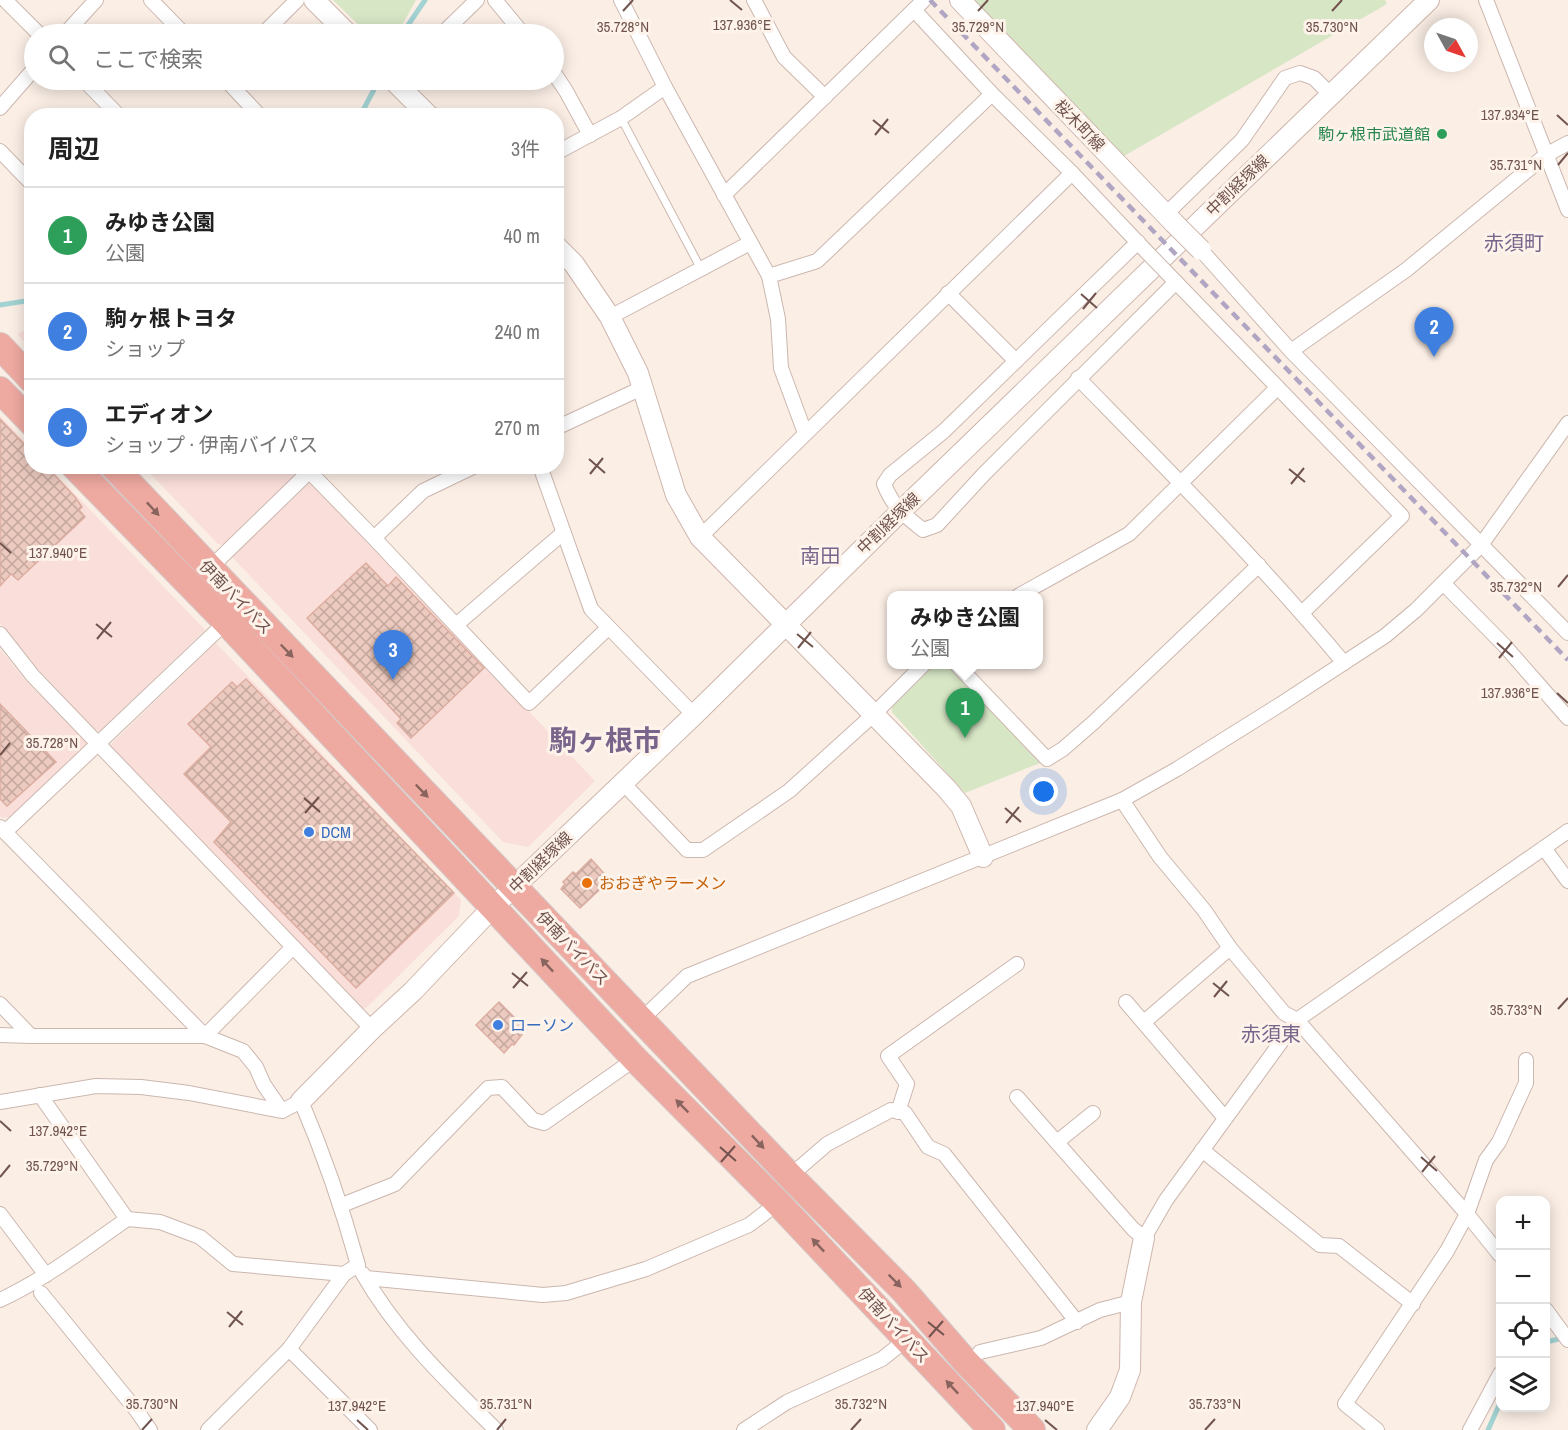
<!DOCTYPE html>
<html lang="ja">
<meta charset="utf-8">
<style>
:root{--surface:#fff;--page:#f2f2f2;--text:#222;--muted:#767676;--line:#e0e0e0;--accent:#d85e55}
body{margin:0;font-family:"Archivo Narrow","Noto Sans JP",sans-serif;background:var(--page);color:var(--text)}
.controls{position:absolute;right:18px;bottom:18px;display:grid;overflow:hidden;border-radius:12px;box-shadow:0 3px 15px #0003}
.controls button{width:54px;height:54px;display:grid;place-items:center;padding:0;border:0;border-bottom:2px solid var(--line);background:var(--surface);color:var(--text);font:30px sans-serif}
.compass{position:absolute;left:1424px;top:18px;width:54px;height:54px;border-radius:50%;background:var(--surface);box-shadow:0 3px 15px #0003;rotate:130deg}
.you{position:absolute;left:1044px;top:792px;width:21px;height:21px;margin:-15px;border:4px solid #fff;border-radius:50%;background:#1a73e8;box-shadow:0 0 0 9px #1a73e833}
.badge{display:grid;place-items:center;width:39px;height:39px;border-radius:50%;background:var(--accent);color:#fff;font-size:20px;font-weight:700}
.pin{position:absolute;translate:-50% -50px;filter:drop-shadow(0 2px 3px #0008)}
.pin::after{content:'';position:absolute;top:32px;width:21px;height:18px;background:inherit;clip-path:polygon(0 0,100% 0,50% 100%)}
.popup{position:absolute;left:887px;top:591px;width:156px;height:78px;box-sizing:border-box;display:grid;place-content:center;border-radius:12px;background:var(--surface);filter:drop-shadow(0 2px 4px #0005);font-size:20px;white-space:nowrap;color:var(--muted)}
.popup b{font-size:22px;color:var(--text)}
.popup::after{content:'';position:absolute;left:50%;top:100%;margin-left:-12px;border:12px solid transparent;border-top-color:var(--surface)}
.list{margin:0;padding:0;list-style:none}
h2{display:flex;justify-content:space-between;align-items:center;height:78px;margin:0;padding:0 24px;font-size:26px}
h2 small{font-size:20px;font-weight:400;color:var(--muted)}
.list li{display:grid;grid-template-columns:39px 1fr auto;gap:18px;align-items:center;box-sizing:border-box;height:96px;padding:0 24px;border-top:2px solid var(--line)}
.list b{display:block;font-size:22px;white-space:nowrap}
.list p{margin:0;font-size:20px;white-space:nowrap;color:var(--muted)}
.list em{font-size:20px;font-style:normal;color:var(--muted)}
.icon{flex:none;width:33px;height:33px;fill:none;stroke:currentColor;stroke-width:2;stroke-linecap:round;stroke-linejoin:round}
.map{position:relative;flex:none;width:1568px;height:1430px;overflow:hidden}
.search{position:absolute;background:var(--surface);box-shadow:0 3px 15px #0003;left:24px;top:24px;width:540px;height:66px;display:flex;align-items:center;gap:15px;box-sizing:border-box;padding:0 21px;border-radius:33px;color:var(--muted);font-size:22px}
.panel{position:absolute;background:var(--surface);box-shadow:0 3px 15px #0003;left:24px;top:108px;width:540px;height:366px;border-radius:24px}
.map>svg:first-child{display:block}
.commercial{fill:#f9ded9}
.park{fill:#d7e6c5}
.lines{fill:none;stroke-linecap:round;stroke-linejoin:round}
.stream{stroke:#a2d2d2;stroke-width:5}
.building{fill:url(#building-cross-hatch);stroke:#ddaea1;stroke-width:1.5}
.lane-casing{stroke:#ccb7af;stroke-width:9}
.street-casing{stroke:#ccb7af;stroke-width:16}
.secondary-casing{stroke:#cfb6ad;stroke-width:22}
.highway-casing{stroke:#d4cbca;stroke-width:28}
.lane{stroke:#fff;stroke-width:7}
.street{stroke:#fff;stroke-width:14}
.secondary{stroke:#fff;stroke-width:20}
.highway{stroke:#eea9a1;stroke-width:26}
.rail{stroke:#b0a5c2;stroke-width:4.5;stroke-dasharray:9 6;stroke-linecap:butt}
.street-bridge-casing{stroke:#ccb7af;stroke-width:16;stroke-linecap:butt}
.secondary-bridge-casing{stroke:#cfb6ad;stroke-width:22;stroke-linecap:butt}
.street-bridge{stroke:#fff;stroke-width:14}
.secondary-bridge{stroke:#fff;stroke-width:20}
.oneway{fill:#89645e}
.ticks{fill:none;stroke:#70534d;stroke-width:2}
.leisure-dot{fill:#2e9e5b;stroke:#fdf3ea;stroke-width:2}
.shop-dot{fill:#3f7fe0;stroke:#fdf3ea;stroke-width:2}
.food-dot{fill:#e8710a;stroke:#fdf3ea;stroke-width:2}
.labels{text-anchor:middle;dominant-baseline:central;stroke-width:6;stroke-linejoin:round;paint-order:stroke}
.street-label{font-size:16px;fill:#70534d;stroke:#fdf3ea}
.leisure-label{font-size:16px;fill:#27864d;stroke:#fdf3ea;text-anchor:end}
.shop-label{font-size:16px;fill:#366cbe;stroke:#fdf3ea;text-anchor:start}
.food-label{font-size:16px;fill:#c56008;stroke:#fdf3ea;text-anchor:start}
.quarter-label{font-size:20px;fill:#79658c;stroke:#fdf3ea}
.town-label{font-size:28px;font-weight:bold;fill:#79658c;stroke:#fdf3ea}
.ticks-label{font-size:15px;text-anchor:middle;fill:#70534d;stroke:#fdf3ea;stroke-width:6;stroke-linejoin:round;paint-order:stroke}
</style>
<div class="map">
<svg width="1568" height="1430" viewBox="0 0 1568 1430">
<defs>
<pattern id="building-cross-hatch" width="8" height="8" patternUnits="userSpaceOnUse" patternTransform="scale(1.5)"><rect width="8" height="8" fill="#eccabf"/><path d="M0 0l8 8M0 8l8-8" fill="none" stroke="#c4a79d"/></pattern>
</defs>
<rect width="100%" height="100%" fill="#faeee5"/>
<g class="commercial">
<polygon points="31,328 31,349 17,334"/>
<polygon points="0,416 31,449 32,466 49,467 205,630 100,731 95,730 39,670 0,623"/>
<polygon points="296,466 298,469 298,475 224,545 218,544 144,467"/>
<polygon points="309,483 313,484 595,781 528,847 503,842 233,558 234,554"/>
<polygon points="216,643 461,900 459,916 363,1011 111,749 111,744"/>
<polygon points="0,649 25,680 87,743 10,817 2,818 0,816"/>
</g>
<g class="park">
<polygon points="333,0 416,0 397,34 368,34"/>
<polygon points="969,0 1385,0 1387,4 1124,156"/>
<polygon points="933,665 947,665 1040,763 965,793 892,712 892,705"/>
</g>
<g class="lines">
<g class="stream">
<polyline points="402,34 425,0"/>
<polyline points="360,116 379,80"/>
<polyline points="0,305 32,300"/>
<polyline points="1546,1342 1563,1338"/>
<polyline points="1488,1430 1500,1403"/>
</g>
</g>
<g class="building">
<polygon points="0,419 32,452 32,466 46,466 75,497 82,507 79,510 85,517 18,580 11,574 0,586"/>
<polygon points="366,563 388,586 396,577 484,668 411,738 397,723 401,719 307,618"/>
<polygon points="246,679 454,893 356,988 214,842 231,822 184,774 211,747 188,724 232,682 237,687"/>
<polygon points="0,704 56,762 7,806 0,799"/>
<polygon points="591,859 610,880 580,908 561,889 565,884 563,882 573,872 576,874"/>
<polygon points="499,1002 526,1029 514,1045 512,1044 504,1053 476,1025"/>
</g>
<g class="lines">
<defs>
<polyline id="lane" points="621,118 701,269"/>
<g id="street">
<polyline points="5,0 39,34"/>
<polyline points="151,0 184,34"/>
<polyline points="495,0 523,34"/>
<polyline points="621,0 665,87 769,276 778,319 781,368 805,433"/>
<polyline points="754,0 784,57 825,97"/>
<polyline points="1486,0 1568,210"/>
<polyline points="914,10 992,94 1072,173 1143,248"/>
<polyline points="65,34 96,0"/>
<polyline points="263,34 297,0"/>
<polyline points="442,34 477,0"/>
<polyline points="554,73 566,91 590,135"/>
<polyline points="84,80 119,116"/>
<polyline points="226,80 260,116"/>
<polyline points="0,108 34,69"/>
<polyline points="0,151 32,184"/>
<polyline points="556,153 621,118 665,87"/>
<polyline points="724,195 924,0"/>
<polyline points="1166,214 1242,140 1285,78 1300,73 1314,78 1331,95"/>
<path d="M1138 242 944 431 890 475 884 484C893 507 904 515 923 530L937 525 983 475 1176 282"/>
<polyline points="1201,250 1291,351 1568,633"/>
<polyline points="769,276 817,261 992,94"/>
<polyline points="1170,276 1402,516 1302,613"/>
<polyline points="948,293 1016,361"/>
<polyline points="610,317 750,243"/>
<polyline points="1291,351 1406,270 1546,155 1568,143"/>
<path d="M1078 378C1169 471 1261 563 1344 663"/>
<polyline points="556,428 642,388"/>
<polyline points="304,466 374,538 529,703 608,628"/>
<polyline points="540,466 591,609 694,715"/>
<polyline points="700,537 1072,173"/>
<polyline points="374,538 423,491 475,466"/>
<polyline points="209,569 315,466"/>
<polyline points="1444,584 1504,645 1568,718"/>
<polyline points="1018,596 1129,534 1277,388"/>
<polyline points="456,625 563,533"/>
<polyline points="0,634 33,676 372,1029"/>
<polyline points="956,664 1047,759 1063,749 1094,722 1259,565"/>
<polyline points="623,783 687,850 703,850 789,791 873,715 924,664"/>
<polyline points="1122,800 1160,857 1204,910 1230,948 1284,1013 1297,1020 1467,1214 1500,1255"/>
<polyline points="0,827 205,1036 243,1051 256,1067 264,1085 282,1111"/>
<polyline points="5,832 226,622"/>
<polyline points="1544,848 1568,881"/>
<polyline points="1126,1002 1225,1118"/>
<polyline points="0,1004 31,1036"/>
<polyline points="642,1019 687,976 1122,800 1177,769 1281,704 1385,636 1416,610 1481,545 1568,423"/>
<polyline points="1144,1022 1230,948"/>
<polyline points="0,1035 31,1036 205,1036 293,947"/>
<polyline points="1017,1097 1133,1229 1144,1238 1166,1200 1297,1020 1568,831"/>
<path d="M0 1102 96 1086 141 1087 189 1093 282 1111 301 1101C325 1157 342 1207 358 1265L344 1274 289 1349 208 1430"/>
<polyline points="898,1112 907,1084 888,1056 1017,964"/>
<polyline points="1057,1142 1093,1113"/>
<polyline points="1202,1150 1320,1245 1339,1246 1413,1304"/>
<polyline points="790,1176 827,1144 891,1110 905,1113 928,1147 944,1154 1077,1322"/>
<polyline points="342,1205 395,1184 488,1088 502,1087 533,1120 544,1123 635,1059"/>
<polyline points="0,1214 46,1275"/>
<polyline points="127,1219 160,1222 200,1237 233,1264 344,1274"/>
<path d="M363 1274C397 1334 448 1382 496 1430"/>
<polyline points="366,1278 543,1295 566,1293 646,1269 749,1225 778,1203"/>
<polyline points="41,1293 137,1411 150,1430"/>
<path d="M0 1300C45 1279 86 1248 127 1219L40 1095"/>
<polyline points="1546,1310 1568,1340"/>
<polyline points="289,1349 370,1430"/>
<polyline points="980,1352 1041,1338 1100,1310 1131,1302"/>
<polyline points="744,1430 787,1402 882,1359 907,1339"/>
<polyline points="1377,1430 1345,1404 1447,1251 1467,1214 1486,1160 1499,1142 1526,1083 1526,1060"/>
<polyline points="1470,1430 1500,1374"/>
</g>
<g id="secondary">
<polyline points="314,0 348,34"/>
<polyline points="960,0 1174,223"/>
<polyline points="393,80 429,116"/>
<polyline points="556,246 574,264 610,317 638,373 676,495 700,537 946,788 961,806 983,857"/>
<polyline points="301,1101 372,1029 413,991 492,908 694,715 900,512 1429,0"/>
<polyline points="1097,1430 1120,1397 1130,1370 1131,1302 1144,1238"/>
</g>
<g id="highway">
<polyline points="0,346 32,380"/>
<polyline points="0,390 32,423"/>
<polyline points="74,466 226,622 635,1059 778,1203 992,1430"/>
<polyline points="113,466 790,1176 904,1291 965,1361 1032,1430"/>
</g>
</defs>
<use href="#lane" class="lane-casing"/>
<use href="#street" class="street-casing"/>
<use href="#secondary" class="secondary-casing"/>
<use href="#highway" class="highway-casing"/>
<use href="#lane" class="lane"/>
<use href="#street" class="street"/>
<use href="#secondary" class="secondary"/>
<use href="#highway" class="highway"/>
<polyline class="rail" points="930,0 1568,660"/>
<defs>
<polyline id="street-bridge" points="1143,248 1170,276"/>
<polyline id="secondary-bridge" points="1174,223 1201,250"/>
</defs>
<use href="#street-bridge" class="street-bridge-casing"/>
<use href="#secondary-bridge" class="secondary-bridge-casing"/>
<use href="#street-bridge" class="street-bridge"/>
<use href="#secondary-bridge" class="secondary-bridge"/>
</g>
<defs><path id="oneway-solid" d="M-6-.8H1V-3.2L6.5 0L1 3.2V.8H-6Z" transform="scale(1.5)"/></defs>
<g class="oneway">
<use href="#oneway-solid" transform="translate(153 509) rotate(47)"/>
<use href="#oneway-solid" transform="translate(287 651) rotate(46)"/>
<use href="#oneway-solid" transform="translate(422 791) rotate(46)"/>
<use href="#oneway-solid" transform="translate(547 965) rotate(-133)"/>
<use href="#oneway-solid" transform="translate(682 1106) rotate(-135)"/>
<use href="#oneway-solid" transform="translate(758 1142) rotate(47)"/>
<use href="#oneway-solid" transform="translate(818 1245) rotate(-133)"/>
<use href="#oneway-solid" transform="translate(895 1281) rotate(45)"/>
<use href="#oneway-solid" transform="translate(952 1387) rotate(-133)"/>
</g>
<path class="ticks" d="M730 0 742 10M623 11 633 0M978 11 988 0M1332 11 1342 0M1557 115 1568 125M873 120 889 133M875 135 888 119M1558 165 1568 153M1081 294 1097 308M1083 309 1096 293M589 459 605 473M1289 469 1305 482M590 474 603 458M1291 484 1304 468M0 543 11 553M1558 587 1568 575M96 624 112 637M797 634 813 647M97 639 111 622M1497 643 1513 657M798 648 811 632M1499 658 1512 642M1557 693 1568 703M0 755 10 743M304 798 320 812M1005 808 1021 822M305 813 319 797M1006 823 1019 807M512 973 528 986M1213 983 1229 996M513 988 527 972M1214 997 1227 981M1558 1009 1568 998M0 1121 11 1131M720 1147 736 1161M1421 1157 1437 1171M721 1162 735 1146M1422 1172 1435 1156M0 1177 10 1165M227 1312 243 1325M928 1322 944 1335M229 1327 242 1311M929 1337 943 1321M357 1420 368 1430M1045 1420 1057 1430M142 1430 152 1419M497 1430 506 1419M851 1430 861 1419M1205 1430 1215 1419"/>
<circle class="leisure-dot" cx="1442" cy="134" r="6"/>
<g class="shop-dot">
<circle cx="309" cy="832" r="6"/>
<circle cx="498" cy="1025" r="6"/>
</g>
<circle class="food-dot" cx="587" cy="883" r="6"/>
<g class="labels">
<g class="street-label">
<text transform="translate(1080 125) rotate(46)">桜木町線</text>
<text transform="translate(1237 185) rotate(-44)">中割経塚線</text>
<text transform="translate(888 523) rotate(-44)">中割経塚線</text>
<text transform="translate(236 597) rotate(46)">伊南バイパス</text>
<text transform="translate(540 862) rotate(-44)">中割経塚線</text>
<text transform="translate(573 948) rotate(46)">伊南バイパス</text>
<text transform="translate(894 1325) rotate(47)">伊南バイパス</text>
</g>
<g class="leisure-label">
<text x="1430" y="134">駒ヶ根市武道館</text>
</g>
<g class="shop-label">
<text x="321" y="832">DCM</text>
<text x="510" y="1025">ローソン</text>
</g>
<g class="food-label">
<text x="599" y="883">おおぎやラーメン</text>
</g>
<g class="quarter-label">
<text x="1514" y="242">赤須町</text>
<text x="820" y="555">南田</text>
<text x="1271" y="1033">赤須東</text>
</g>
<g class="town-label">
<text x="605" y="740">駒ヶ根市</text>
</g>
</g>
<g class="ticks-label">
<text x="742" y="30">137.936°E</text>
<text x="623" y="32">35.728°N</text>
<text x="978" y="32">35.729°N</text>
<text x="1332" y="32">35.730°N</text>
<text x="1510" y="120">137.934°E</text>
<text x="1516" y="170">35.731°N</text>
<text x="58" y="558">137.940°E</text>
<text x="1516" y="592">35.732°N</text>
<text x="1510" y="698">137.936°E</text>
<text x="52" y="748">35.728°N</text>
<text x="1516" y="1015">35.733°N</text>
<text x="58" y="1136">137.942°E</text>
<text x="52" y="1171">35.729°N</text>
<text x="152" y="1409">35.730°N</text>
<text x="506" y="1409">35.731°N</text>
<text x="861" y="1409">35.732°N</text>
<text x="1215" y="1409">35.733°N</text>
<text x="357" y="1411">137.942°E</text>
<text x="1045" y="1411">137.940°E</text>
</g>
</svg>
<div class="controls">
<button>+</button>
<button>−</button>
<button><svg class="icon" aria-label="locate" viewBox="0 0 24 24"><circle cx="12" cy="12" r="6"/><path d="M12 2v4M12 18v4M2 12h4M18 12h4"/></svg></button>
<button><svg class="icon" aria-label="layers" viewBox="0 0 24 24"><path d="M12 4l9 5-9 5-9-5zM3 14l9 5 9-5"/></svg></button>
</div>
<svg class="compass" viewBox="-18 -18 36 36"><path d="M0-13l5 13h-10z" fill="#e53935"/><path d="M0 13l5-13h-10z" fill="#767676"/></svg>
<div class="you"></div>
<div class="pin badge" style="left:965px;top:738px;background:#2e9e5b">1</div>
<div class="popup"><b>みゆき公園</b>公園</div>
<div class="pin badge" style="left:1434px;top:357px;background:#3f7fe0">2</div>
<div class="pin badge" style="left:393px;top:680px;background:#3f7fe0">3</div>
<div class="search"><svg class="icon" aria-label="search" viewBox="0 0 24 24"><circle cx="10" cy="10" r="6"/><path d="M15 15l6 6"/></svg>ここで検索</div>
<section class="panel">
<h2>周辺<small>3件</small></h2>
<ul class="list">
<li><span class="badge" style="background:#2e9e5b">1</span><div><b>みゆき公園</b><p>公園</p></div><em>40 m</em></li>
<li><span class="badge" style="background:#3f7fe0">2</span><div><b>駒ヶ根トヨタ</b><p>ショップ</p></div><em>240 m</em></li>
<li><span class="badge" style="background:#3f7fe0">3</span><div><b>エディオン</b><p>ショップ · 伊南バイパス</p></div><em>270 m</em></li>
</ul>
</section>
</div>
